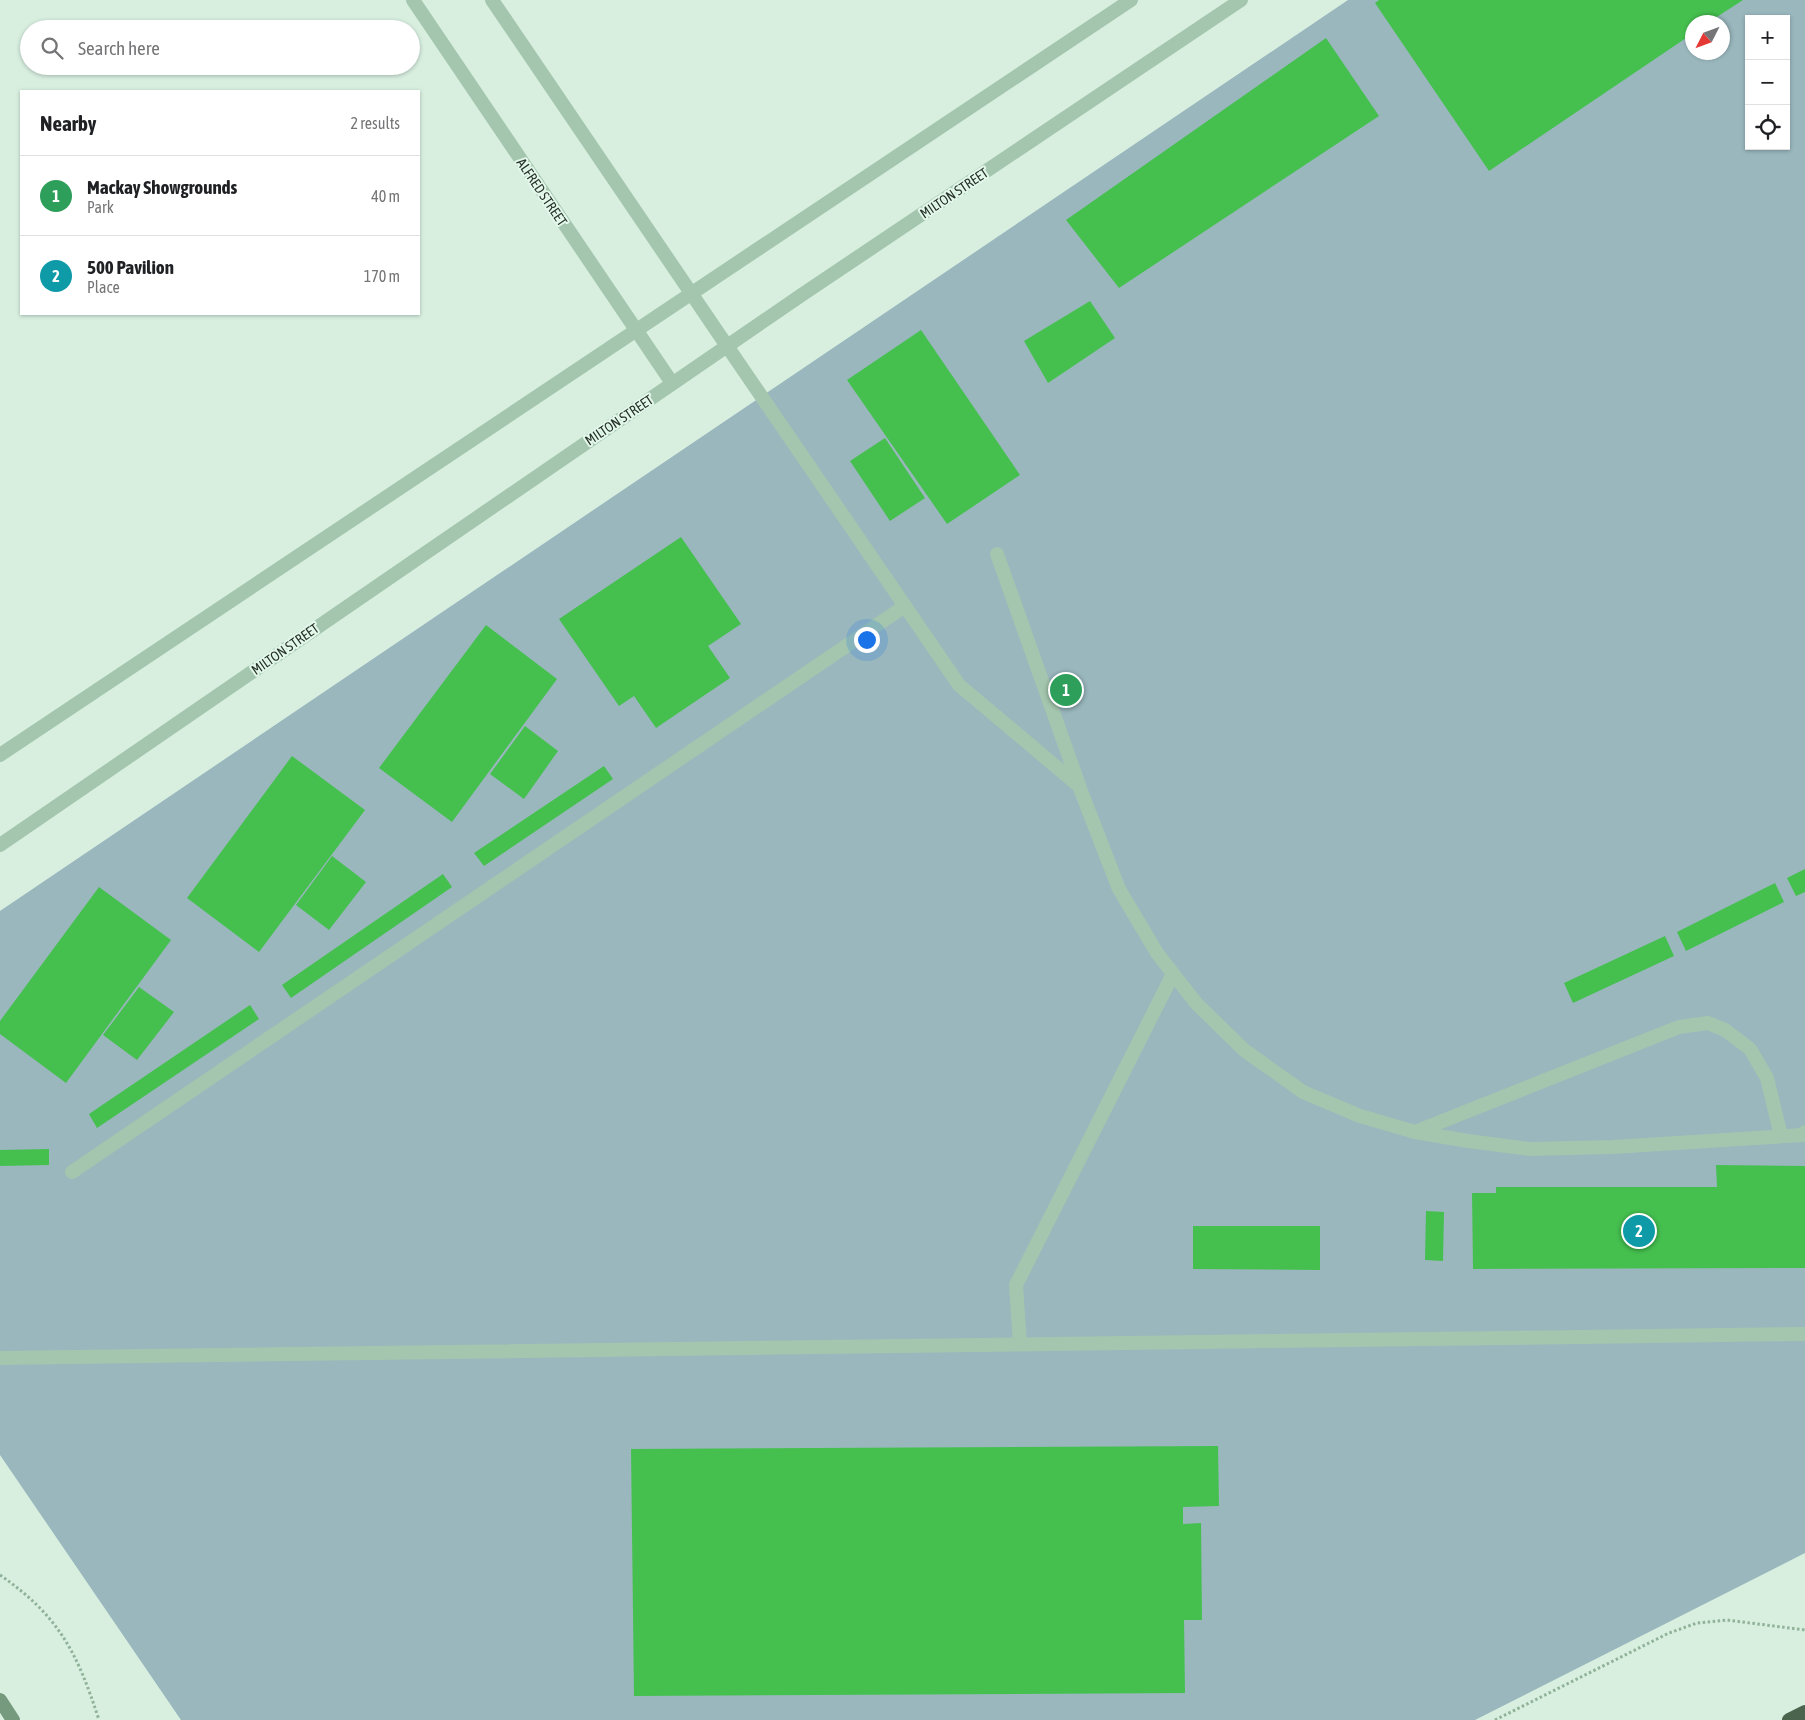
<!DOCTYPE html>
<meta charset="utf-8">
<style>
:root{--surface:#fff;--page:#f2f2f2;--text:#202124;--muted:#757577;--line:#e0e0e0;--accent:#4d1d52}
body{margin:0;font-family:"Asap Condensed",sans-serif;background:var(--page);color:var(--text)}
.controls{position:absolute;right:15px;top:15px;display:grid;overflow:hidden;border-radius:0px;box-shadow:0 1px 4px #0004}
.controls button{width:45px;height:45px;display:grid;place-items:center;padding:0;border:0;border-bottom:1px solid var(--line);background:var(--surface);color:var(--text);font:25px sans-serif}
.compass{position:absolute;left:1685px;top:15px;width:45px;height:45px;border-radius:50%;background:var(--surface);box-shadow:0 1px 4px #0004;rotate:228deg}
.you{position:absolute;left:866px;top:639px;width:18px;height:18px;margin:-12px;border:4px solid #fff;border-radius:50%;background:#1a73e8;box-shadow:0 0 0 8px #1a73e833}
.badge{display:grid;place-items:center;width:32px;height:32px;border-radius:50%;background:var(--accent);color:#fff;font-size:16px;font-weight:700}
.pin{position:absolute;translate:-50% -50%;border:2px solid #fff;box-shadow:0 1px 5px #0006}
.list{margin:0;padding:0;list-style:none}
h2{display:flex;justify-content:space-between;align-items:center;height:65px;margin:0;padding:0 20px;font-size:21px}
h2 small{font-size:16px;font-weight:400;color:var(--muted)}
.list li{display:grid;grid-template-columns:32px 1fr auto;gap:15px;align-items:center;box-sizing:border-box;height:80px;padding:0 20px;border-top:1px solid var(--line)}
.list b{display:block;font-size:19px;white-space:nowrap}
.list p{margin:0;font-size:16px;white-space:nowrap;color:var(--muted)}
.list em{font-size:16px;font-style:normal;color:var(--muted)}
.icon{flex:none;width:28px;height:28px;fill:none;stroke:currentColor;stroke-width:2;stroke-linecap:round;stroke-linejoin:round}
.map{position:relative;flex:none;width:1805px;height:1720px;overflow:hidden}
.search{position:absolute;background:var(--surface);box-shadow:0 1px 4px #0004;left:20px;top:20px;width:400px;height:55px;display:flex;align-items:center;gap:12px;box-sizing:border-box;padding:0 18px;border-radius:28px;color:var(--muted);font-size:19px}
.panel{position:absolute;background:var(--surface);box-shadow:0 1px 4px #0004;left:20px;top:90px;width:400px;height:225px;border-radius:0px}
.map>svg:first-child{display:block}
.green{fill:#99b7bd;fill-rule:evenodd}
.building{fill:#45c04f}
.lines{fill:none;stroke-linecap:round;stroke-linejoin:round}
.path{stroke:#8fb298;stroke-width:3;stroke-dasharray:2.5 2.5;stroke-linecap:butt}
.service{stroke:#a4c6ae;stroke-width:14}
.tertiary{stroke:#a4c6ae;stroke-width:14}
.secondary{stroke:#769a7d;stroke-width:14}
.trunk{stroke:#4a644e;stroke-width:14}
.labels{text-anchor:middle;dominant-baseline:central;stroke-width:4;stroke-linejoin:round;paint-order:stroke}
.street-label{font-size:14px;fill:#263227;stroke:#e3f8eb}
</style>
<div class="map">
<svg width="1805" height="1720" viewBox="0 0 1805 1720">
<rect width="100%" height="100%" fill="#d8efe0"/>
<path class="green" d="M1348 0H1805V1553L1475 1720H181L0 1455V911ZM1749 19H1786V146H1749ZM1692 22H1722V52H1692Z"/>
<g class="building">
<polygon points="1379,0 1743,0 1709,22 1692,22 1692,34 1489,171 1375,3"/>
<polygon points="1326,38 1379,116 1119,288 1066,220"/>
<polygon points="1090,301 1115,338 1048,383 1024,341"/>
<polygon points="921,330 1020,475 947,524 847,380"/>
<polygon points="885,438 925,498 890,521 850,461"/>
<polygon points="681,537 741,624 708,646 730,678 656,728 634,696 619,706 559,619"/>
<polygon points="486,625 557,679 452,822 379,768"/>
<polygon points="525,726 558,751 524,799 490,774"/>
<polygon points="292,756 365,810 259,952 187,898"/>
<polygon points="604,766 613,779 484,866 474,853"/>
<polygon points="332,856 366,882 329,930 296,905"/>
<polygon points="1805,869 1805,892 1796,896 1787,878"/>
<polygon points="443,874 452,887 291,998 282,985"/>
<polygon points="1775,883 1784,902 1686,951 1677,932"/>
<polygon points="99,887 171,940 66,1083 0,1034 0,1021"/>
<polygon points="1665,936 1674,956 1573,1003 1564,983"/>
<polygon points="139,987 174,1012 137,1060 103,1035"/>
<polygon points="250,1005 259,1019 97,1128 89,1114"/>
<polygon points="49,1149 49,1165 0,1166 0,1150"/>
<polygon points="1716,1165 1805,1166 1805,1268 1473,1269 1472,1193 1496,1193 1496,1187 1717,1187"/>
<polygon points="1426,1211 1444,1212 1443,1261 1425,1260"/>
<polygon points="1193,1226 1320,1226 1320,1270 1193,1269"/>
<polygon points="1218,1446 1219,1506 1183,1507 1183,1524 1201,1523 1202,1620 1184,1620 1185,1693 634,1696 631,1449"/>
</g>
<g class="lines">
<g class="path">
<path d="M0 1575C59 1616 77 1652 99 1720"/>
<polyline points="1495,1720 1669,1633 1697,1623 1727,1620 1805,1630"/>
</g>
<g class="service">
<polyline points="727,346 959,685 1079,786 1119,889 1157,953 1196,1003 1244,1050 1303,1092 1360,1116 1415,1132 1468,1141 1530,1149 1613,1147 1803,1135 1805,1132"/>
<polyline points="997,554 1079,785"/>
<polyline points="1415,1132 1679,1027 1708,1023 1725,1030 1750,1049 1767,1078 1781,1136"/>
<polyline points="72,1172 905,606"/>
<polyline points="1020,1344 1016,1285 1173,974"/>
<polyline points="0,1358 1805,1334"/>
</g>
<g class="tertiary">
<polyline points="413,0 672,383"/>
<polyline points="492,0 727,346"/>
<polyline points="0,755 1131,0"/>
<polyline points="0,845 803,294 1241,0"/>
</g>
<polyline class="secondary" points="0,1700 13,1720"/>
<polyline class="trunk" points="1789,1720 1805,1712"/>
</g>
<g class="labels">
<g class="street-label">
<text transform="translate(542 192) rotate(56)">ALFRED STREET</text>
<text transform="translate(954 193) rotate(-34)">MILTON STREET</text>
<text transform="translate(619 420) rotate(-34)">MILTON STREET</text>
<text transform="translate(285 649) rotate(-35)">MILTON STREET</text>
</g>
</g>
</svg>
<div class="controls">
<button>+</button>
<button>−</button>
<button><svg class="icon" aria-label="locate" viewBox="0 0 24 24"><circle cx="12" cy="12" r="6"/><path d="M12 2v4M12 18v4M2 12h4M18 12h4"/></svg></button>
</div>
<svg class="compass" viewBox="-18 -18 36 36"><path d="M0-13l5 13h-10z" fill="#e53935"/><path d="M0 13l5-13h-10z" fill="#757577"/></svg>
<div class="you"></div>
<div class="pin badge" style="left:1066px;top:690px;background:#2e9e5b">1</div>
<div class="pin badge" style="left:1639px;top:1231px;background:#0f9aa8">2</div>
<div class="search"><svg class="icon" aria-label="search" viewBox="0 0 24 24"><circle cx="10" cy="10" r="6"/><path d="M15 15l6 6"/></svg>Search here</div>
<section class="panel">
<h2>Nearby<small>2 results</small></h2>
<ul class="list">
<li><span class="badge" style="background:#2e9e5b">1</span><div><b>Mackay Showgrounds</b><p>Park</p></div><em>40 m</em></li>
<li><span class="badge" style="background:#0f9aa8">2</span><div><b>500 Pavilion</b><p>Place</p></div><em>170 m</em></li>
</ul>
</section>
</div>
